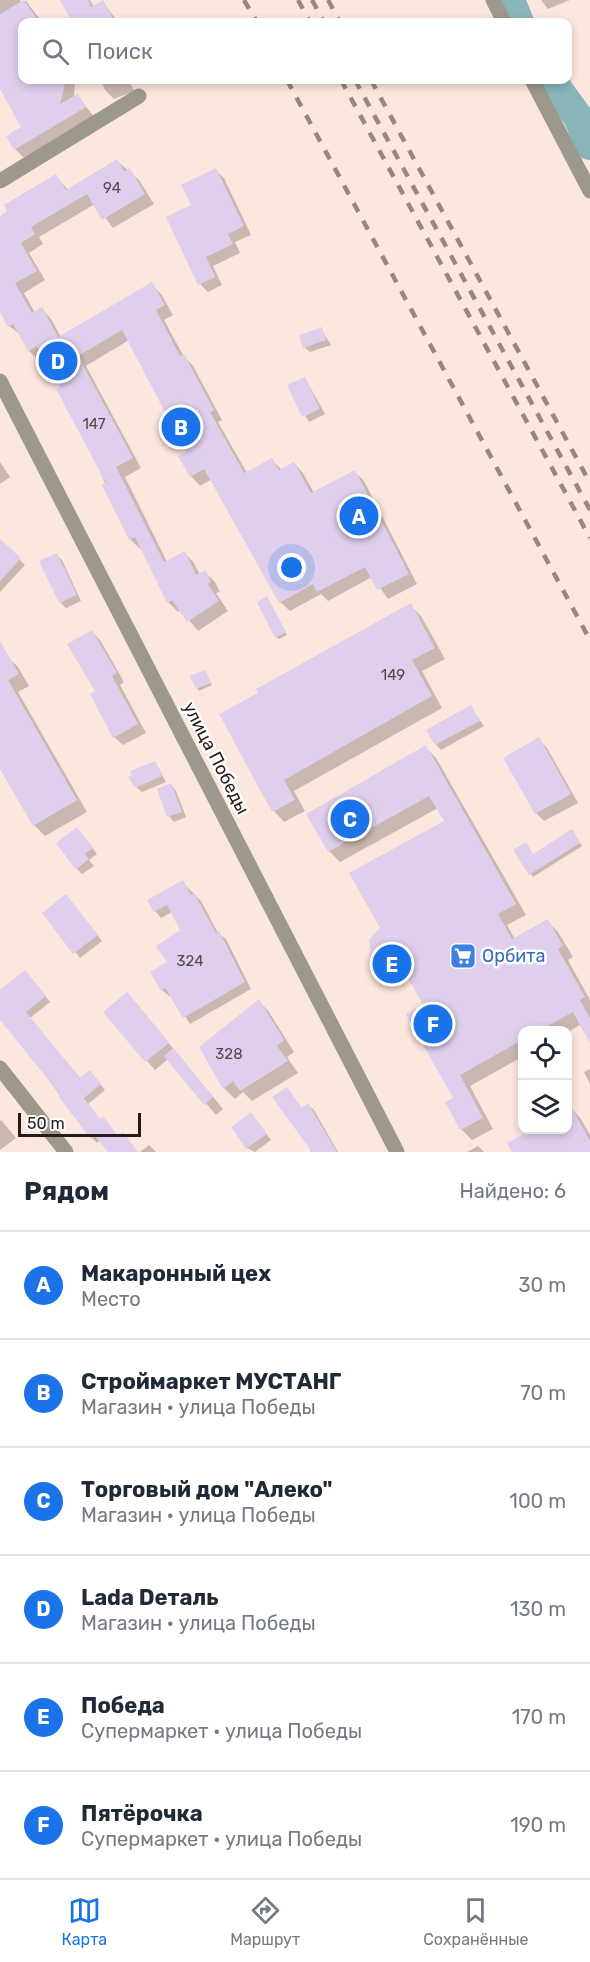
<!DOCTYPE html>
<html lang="ru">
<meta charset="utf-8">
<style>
:root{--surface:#fff;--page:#f2f2f3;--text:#1f2937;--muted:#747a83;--line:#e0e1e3;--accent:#1a73e8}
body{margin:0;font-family:Rubik,sans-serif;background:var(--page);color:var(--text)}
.controls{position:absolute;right:18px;bottom:18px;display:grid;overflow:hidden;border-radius:12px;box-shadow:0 3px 9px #0003}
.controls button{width:54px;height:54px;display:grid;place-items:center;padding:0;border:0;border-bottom:2px solid var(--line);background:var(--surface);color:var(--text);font:30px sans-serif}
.scale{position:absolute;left:18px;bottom:15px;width:123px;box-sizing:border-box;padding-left:6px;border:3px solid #271b15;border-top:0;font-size:16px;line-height:21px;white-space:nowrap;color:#271b15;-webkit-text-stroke:4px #fff;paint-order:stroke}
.you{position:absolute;left:292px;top:568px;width:21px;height:21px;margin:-15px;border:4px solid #fff;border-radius:50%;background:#1a73e8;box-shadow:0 0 0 9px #1a73e833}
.badge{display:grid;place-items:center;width:39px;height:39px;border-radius:50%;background:var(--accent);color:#fff;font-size:20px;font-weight:700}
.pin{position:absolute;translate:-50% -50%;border:3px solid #fff;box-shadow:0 2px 6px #0006}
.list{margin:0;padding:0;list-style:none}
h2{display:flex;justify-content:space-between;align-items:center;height:78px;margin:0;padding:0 24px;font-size:26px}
h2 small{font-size:20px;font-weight:400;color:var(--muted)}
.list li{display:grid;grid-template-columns:39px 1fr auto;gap:18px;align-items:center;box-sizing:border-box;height:108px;padding:0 24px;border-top:2px solid var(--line)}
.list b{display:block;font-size:22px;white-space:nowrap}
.list p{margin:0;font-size:20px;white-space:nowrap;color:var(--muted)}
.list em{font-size:20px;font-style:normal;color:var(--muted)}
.icon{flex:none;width:33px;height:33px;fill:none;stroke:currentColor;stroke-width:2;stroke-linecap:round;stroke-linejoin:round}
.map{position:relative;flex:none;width:590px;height:1152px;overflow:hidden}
.search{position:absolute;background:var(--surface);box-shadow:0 3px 9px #0003;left:18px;right:18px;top:18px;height:66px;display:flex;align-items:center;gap:15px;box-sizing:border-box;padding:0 21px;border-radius:12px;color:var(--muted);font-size:22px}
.sheet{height:726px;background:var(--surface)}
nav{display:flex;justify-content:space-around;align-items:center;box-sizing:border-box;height:84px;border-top:2px solid var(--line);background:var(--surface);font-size:16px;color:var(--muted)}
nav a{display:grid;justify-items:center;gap:3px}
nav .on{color:var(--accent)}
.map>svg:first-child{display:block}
.shadow{fill:#0003}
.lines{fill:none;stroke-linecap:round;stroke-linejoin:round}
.river{stroke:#89b5b9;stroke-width:30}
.building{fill:#dfcfed}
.minor{stroke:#9c988b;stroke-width:15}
.rail{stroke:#97877f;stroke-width:4.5;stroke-dasharray:10 10;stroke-linecap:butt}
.labels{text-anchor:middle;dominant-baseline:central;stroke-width:5;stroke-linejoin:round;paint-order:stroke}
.number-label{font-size:15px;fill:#55484b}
.street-label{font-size:18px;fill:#271b15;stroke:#fff}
.shop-label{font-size:18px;fill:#366cbe;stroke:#fff;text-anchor:start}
</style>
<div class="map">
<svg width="590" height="1152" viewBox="0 0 590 1152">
<rect width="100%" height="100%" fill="#fce7de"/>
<g class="shadow">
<polygon points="0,0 20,0 21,3 26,1 42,22 22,22 22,80 75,80 74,97 77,95 95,118 25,159 15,149 23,128 0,86"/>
<polygon points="61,0 90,0 94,7 103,2 118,22 74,22"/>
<polygon points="541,0 570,0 548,9"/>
<polygon points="101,80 129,80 134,91 114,99 105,90"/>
<polygon points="117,161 139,180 154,204 113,228 95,204 39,237 43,244 29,253 45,280 24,293 35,313 42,309 51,319 61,337 151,284 161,294 173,315 164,320 183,355 193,366 222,420 218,422 247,473 272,460 282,470 294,463 303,473 314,493 355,472 364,481 417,584 388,599 372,577 328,601 321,594 290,611 280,602 212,479 200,486 191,476 188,452 129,340 86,366 141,468 125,477 167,562 185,553 194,563 200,575 205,572 215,582 220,592 216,593 228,611 198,631 181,610 178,612 168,602 142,547 140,549 130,539 62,387 45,356 38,360 29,351 20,334 9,326 0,300 0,217 56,176 69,191"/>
<polygon points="215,170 224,178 251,235 235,242 240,253 213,266 222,285 208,292 200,284 193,206"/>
<polygon points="321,329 331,345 310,352 304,347"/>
<polygon points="305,378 325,414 309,422 289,386"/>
<polygon points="0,462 10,477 0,484"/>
<polygon points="3,544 25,565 0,592 0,548"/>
<polygon points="57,555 62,560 81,601 66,608 60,602"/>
<polygon points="267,598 287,635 279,639 276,637"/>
<polygon points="410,605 421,616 445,659 422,671 442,708 294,791 305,811 284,822 274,811 221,715"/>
<polygon points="92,632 100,640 124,682 120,685 146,733 123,745 114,737 97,692"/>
<polygon points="7,656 18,667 29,686 18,692 87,812 45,836 34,825 0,766 0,660"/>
<polygon points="205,671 212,685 199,691 197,688"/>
<polygon points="471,707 484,726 441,750 436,745"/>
<polygon points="539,739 547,748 578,803 544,821 536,813"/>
<polygon points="425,747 436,758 526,915 507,925 515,939 547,921 558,932 573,957 568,960 590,1000 590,1041 580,1025 568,1032 522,1030 522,1057 470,1086 493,1129 472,1140 461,1129 455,1098 425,1006 410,978 403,980 392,978 372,959 382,928 446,821 438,808 340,862 329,851 308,815"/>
<polygon points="155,762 166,782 142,792 136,787"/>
<polygon points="171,785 176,791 186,817 174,822 169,816"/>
<polygon points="82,834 97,854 89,860 94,866 82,874 77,869"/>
<polygon points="574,834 582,846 533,877 515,850 533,855"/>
<polygon points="182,882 201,901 218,933 226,939 251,989 190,1024 171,995 169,996 162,990 169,962 182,930 172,912 161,918 155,911"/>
<polygon points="71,902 102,941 80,958 44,913"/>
<polygon points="30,977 50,1002 30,1018 81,1079 94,1077 105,1090 88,1104 126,1152 110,1152 101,1140 97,1143 92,1138 0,1015 0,992"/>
<polygon points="259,1001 269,1012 294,1052 287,1057 298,1073 252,1101 243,1092 235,1099 224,1088 201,1048"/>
<polygon points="136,1003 223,1109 216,1115 168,1059 155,1070 105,1012"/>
<polygon points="590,1069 590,1084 584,1072"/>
<polygon points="292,1095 302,1109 308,1105 314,1110 338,1152 311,1152"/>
<polygon points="572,1109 581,1119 590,1135 590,1152 514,1152 509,1143 534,1130 568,1130"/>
<polygon points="251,1114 271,1140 255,1152 247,1148"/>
<polygon points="1,1120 16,1138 0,1150 0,1121"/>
<polygon points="149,1145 156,1152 140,1152"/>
<polygon points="478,1146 484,1152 467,1152"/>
</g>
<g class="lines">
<g class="river">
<polyline points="510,0 519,22"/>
<polyline points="551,80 578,117 590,145"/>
</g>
</g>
<g class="building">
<polygon points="24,0 39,22 22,22 22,80 66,80 60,104 78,94 86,107 14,150 6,136 21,127 0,89 0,14"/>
<polygon points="60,0 88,0 91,7 103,0 115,22 72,22"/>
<polygon points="117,159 124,171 130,168 145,194 102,220 87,194 31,227 35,234 21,243 37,271 15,283 32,313 42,307 58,337 152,282 165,305 156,310 180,356 184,354 214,410 210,412 244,473 272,458 279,470 294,462 311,493 355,470 409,574 377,590 365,567 317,592 313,584 279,603 204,469 190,477 178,456 186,452 122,330 78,356 133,458 116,467 164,562 185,551 196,575 206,570 211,582 208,584 219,601 187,622 172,600 167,603 135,537 129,540 102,485 106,483 56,389 60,386 37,346 28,351 13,324 8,327 0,312 0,216 7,211 4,205 56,174 66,190"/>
<polygon points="216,168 244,226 228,234 233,244 206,257 215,277 198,285 166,217 191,205 181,185"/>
<polygon points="322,327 326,340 303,348 299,335"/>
<polygon points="305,377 320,409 302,417 287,385"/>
<polygon points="0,539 21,558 0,581"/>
<polygon points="57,553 77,595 59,603 39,561"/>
<polygon points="267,596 286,632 275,638 257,602"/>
<polygon points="411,603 435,648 412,660 432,696 284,780 295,800 272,812 219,714 258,693 256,689"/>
<polygon points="92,630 117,673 112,676 138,724 113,738 90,694 95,691 67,644"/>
<polygon points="0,641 19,674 8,680 77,800 33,826 0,769"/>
<polygon points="205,670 211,683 196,689 190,676"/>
<polygon points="471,705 480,721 435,745 426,730"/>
<polygon points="539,737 571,794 535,814 503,758"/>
<polygon points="426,745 516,904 498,914 512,939 548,919 563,946 558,949 585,997 580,1000 590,1018 590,1044 573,1012 540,1030 522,1030 522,1040 460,1075 483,1118 460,1130 445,1102 453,1098 406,1014 423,1005 402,967 391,970 379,967 371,960 369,940 380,928 349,873 444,821 429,796 328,852 306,814"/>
<polygon points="155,761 162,776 135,788 128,777 132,776 130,771"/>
<polygon points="171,783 182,812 167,817 157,789"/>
<polygon points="77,827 93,848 85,854 89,859 76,870 56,843"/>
<polygon points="572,829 580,843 529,875 513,850 526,842 533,854"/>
<polygon points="183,880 191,895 194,893 216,933 219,931 245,982 183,1018 165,988 161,991 150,972 167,962 156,946 180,930 167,905 154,912 147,900"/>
<polygon points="66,894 98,935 73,954 42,913"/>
<polygon points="25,970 46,996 26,1012 80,1078 90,1070 101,1084 84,1098 100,1119 103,1116 118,1136 123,1132 138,1152 108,1152 95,1136 91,1139 58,1096 60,1094 0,1020 0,990"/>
<polygon points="127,992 169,1043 145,1062 103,1012"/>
<polygon points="259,999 284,1040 277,1046 288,1061 240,1091 233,1081 223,1089 199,1047"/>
<polygon points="173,1048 213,1097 204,1105 164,1056"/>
<polygon points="287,1087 301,1108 308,1103 337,1152 312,1152 272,1097"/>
<polygon points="567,1099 590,1141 590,1152 512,1152 507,1143 531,1130 567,1130"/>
<polygon points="251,1112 267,1134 246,1149 231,1127"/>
</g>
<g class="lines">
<g class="minor">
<polyline points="493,0 504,22"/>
<polyline points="532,80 590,191"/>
<polyline points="0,181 139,96"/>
<polyline points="0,381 397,1152"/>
<polyline points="0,1068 66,1152"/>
</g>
<g class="rail">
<polyline points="244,0 257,22"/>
<polyline points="298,0 310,22"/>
<polyline points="312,0 324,22"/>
<polyline points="328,0 340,22"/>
<polyline points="287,80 590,640"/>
<polyline points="341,80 590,538"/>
<polyline points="355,80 590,510"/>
<polyline points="371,80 590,483"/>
</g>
</g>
<defs>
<symbol id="supermarket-square" viewBox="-11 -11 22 22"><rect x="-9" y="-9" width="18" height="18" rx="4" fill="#3f7fe0" stroke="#fff"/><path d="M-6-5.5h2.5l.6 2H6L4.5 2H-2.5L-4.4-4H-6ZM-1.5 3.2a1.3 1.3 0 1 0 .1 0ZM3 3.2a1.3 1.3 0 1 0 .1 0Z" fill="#fff"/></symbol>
</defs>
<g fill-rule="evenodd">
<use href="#supermarket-square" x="448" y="941" width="30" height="30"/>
</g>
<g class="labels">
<g class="number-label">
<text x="112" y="188">94</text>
<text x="94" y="424">147</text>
<text x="393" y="675">149</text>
<text x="190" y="961">324</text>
<text x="229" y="1054">328</text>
</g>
<g class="street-label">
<text transform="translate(216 758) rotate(63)">улица Победы</text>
</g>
<g class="shop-label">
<text x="482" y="956">Орбита</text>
</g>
</g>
</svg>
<div class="controls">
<button><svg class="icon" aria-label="locate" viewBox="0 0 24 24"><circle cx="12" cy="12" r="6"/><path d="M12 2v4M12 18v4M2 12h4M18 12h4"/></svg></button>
<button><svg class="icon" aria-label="layers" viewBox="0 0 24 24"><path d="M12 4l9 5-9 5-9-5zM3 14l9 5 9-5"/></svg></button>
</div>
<div class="scale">50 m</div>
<div class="you"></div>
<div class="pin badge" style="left:359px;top:516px">A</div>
<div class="pin badge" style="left:181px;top:427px">B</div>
<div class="pin badge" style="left:350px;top:819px">C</div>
<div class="pin badge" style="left:58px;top:361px">D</div>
<div class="pin badge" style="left:392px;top:964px">E</div>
<div class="pin badge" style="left:433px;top:1024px">F</div>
<div class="search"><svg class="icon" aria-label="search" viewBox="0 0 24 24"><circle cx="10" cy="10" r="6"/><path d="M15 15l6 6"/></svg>Поиск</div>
</div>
<section class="sheet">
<h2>Рядом<small>Найдено: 6</small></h2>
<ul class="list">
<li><span class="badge">A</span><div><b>Макаронный цех</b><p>Место</p></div><em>30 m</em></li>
<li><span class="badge">B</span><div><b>Строймаркет МУСТАНГ</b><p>Магазин · улица Победы</p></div><em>70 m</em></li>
<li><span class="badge">C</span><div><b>Торговый дом &quot;Алеко&quot;</b><p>Магазин · улица Победы</p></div><em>100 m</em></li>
<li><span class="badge">D</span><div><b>Lada Dеталь</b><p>Магазин · улица Победы</p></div><em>130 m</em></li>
<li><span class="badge">E</span><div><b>Победа</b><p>Супермаркет · улица Победы</p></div><em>170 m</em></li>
<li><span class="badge">F</span><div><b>Пятёрочка</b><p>Супермаркет · улица Победы</p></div><em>190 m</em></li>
</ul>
</section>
<nav>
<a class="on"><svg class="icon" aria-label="map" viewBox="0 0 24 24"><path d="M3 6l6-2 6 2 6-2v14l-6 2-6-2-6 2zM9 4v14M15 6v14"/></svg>Карта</a>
<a><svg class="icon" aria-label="directions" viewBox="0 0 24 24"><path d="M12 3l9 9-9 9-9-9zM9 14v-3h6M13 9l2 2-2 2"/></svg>Маршрут</a>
<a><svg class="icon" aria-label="saved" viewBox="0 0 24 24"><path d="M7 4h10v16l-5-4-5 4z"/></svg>Сохранённые</a>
</nav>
